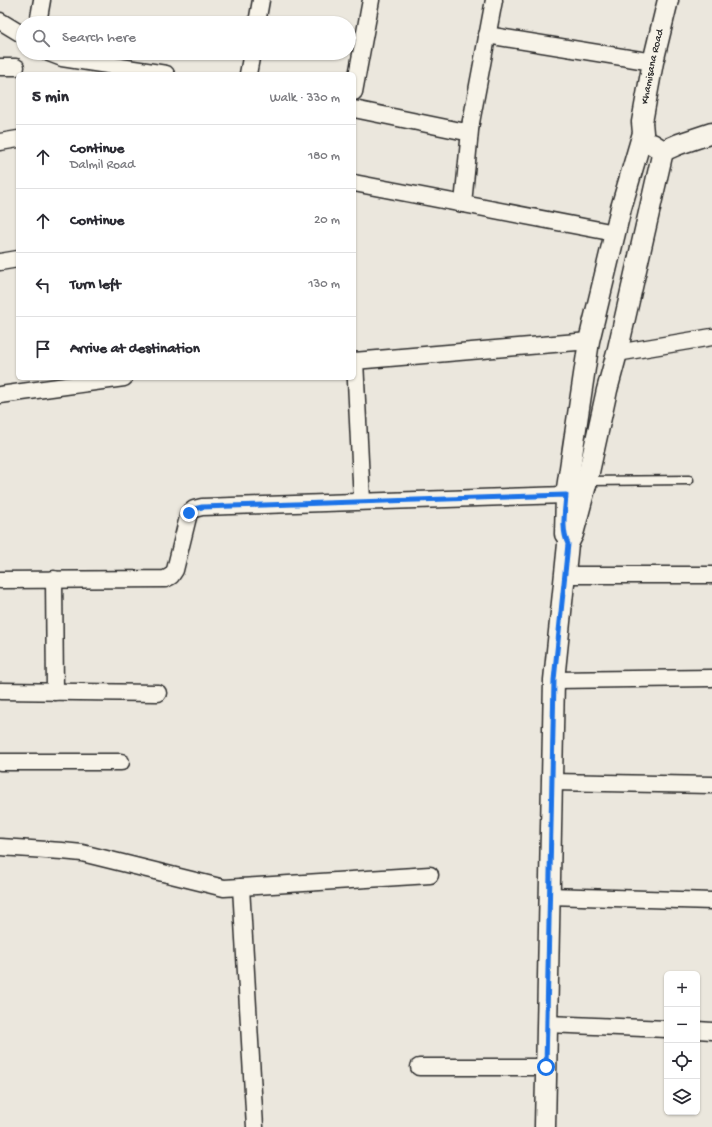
<!DOCTYPE html>
<meta charset="utf-8">
<style>
:root{--surface:#fff;--page:#f2f2f3;--text:#2b2b33;--muted:#7c7c81;--line:#e1e1e2}
body{margin:0;font-family:"Gochi Hand",sans-serif;background:var(--page);color:var(--text)}
.controls{position:absolute;right:12px;bottom:12px;display:grid;overflow:hidden;border-radius:6px;box-shadow:0 1px 3px #0004}
.controls button{width:36px;height:36px;display:grid;place-items:center;padding:0;border:0;border-bottom:1px solid var(--line);background:var(--surface);color:var(--text);font:20px sans-serif}
.stop{position:absolute;width:12px;height:12px;margin:-9px;border:3px solid #1a73e8;border-radius:50%;background:#fff}
.stop.end{background:#1a73e8;border-color:#fff;box-shadow:0 1px 4px #0008}
.list{margin:0;padding:0;list-style:none}
h2{display:flex;justify-content:space-between;align-items:center;height:52px;margin:0;padding:0 16px;font-size:17px}
h2 small{font-size:13px;font-weight:400;color:var(--muted)}
.list li{display:grid;grid-template-columns:26px 1fr auto;gap:12px;align-items:center;box-sizing:border-box;height:64px;padding:0 16px;border-top:1px solid var(--line)}
.list b{display:block;font-size:15px;white-space:nowrap}
.list p{margin:0;font-size:13px;white-space:nowrap;color:var(--muted)}
.list em{font-size:13px;font-style:normal;color:var(--muted)}
.icon{flex:none;width:22px;height:22px;fill:none;stroke:currentColor;stroke-width:2;stroke-linecap:round;stroke-linejoin:round}
.map{position:relative;flex:none;width:712px;height:1127px;overflow:hidden}
.search{position:absolute;background:var(--surface);box-shadow:0 1px 3px #0004;left:16px;top:16px;width:340px;height:44px;display:flex;align-items:center;gap:10px;box-sizing:border-box;padding:0 14px;border-radius:22px;color:var(--muted);font-size:15px}
.panel{position:absolute;background:var(--surface);box-shadow:0 1px 3px #0004;left:16px;top:72px;width:340px;height:308px;border-radius:6px}
.map>svg:first-child{display:block}
.lines{fill:none;stroke-linecap:round;stroke-linejoin:round}
.service-casing{stroke:#2b2b2b;stroke-width:11}
.minor-casing{stroke:#2b2b2b;stroke-width:19}
.tertiary-casing{stroke:#2b2b2b;stroke-width:23}
.service{stroke:#f7f3e8;stroke-width:8}
.minor{stroke:#f7f3e8;stroke-width:16}
.tertiary{stroke:#f7f3e8;stroke-width:20}
.route{stroke:#1a73e8;stroke-width:5}
.labels{text-anchor:middle;dominant-baseline:central;stroke-width:3;stroke-linejoin:round;paint-order:stroke}
.street-label{font-size:11px;fill:#2b2b2b;stroke:#f7f3e8}
</style>
<div class="map">
<svg width="712" height="1127" viewBox="0 0 712 1127">
<rect width="100%" height="100%" fill="#ebe7dd"/>
<filter id="ink" filterUnits="userSpaceOnUse"><feTurbulence type="fractalNoise" baseFrequency=".025" numOctaves="2"/><feDisplacementMap in="SourceGraphic" scale="8" xChannelSelector="R" yChannelSelector="G"/><feConvolveMatrix kernelMatrix="1 2 1 2 8 2 1 2 1" color-interpolation-filters="sRGB"/></filter>
<g filter="url(#ink)">
<g class="lines">
<defs>
<polyline id="service" points="587,481 689,480"/>
<g id="minor">
<polyline points="0,21 23,35"/>
<polyline points="38,23 42,0"/>
<polyline points="257,23 261,0"/>
<polyline points="487,35 653,62"/>
<polyline points="49,53 62,58 166,74"/>
<polyline points="0,67 16,67"/>
<polyline points="248,74 252,53"/>
<polyline points="354,92 371,0"/>
<polyline points="354,109 461,131 466,131 470,128 494,0"/>
<polyline points="0,142 18,139"/>
<polyline points="354,183 615,233"/>
<polyline points="463,204 471,120"/>
<polyline points="0,262 18,259"/>
<polyline points="617,353 712,337"/>
<polyline points="354,361 589,341"/>
<polyline points="355,361 362,501"/>
<polyline points="0,395 124,378"/>
<polyline points="565,575 712,575"/>
<polyline points="54,579 55,692"/>
<polyline points="0,580 165,579 171,576 175,570 189,513 194,509 202,507 566,495"/>
<polyline points="554,680 712,678"/>
<polyline points="0,691 158,693"/>
<polyline points="0,762 121,762"/>
<polyline points="552,782 712,785"/>
<polyline points="0,847 62,851 82,853 224,888 430,875"/>
<polyline points="241,887 255,1127"/>
<polyline points="549,896 712,901"/>
<polyline points="547,1024 667,1029"/>
<polyline points="697,1030 712,1031"/>
<polyline points="419,1067 546,1067"/>
</g>
<g id="tertiary">
<polyline points="652,144 663,151 679,144 712,133"/>
<path id="s1" d="M565 534 566 495 589 341 621 208 643 133 642 122 653 62 668 0"/>
<polyline points="545,1127 554,680 568,544 573,534 587,481 607,390 617,353 663,151"/>
</g>
</defs>
<use href="#service" class="service-casing"/>
<use href="#minor" class="minor-casing"/>
<use href="#tertiary" class="tertiary-casing"/>
<use href="#service" class="service"/>
<use href="#minor" class="minor"/>
<use href="#tertiary" class="tertiary"/>
</g>
</g>
<g class="lines" filter="url(#ink)">
<path class="route" d="M189 513 194 509 202 507 566 495C565 511 561 530 568 544L554 680 546 1067"/>
</g>
<g class="labels">
<g class="street-label">
<text stroke="none"><textPath href="#s1" startOffset="477">Khamisana Road</textPath></text>
</g>
</g>
</svg>
<div class="controls">
<button>+</button>
<button>−</button>
<button><svg class="icon" aria-label="locate" viewBox="0 0 24 24"><circle cx="12" cy="12" r="6"/><path d="M12 2v4M12 18v4M2 12h4M18 12h4"/></svg></button>
<button><svg class="icon" aria-label="layers" viewBox="0 0 24 24"><path d="M12 4l9 5-9 5-9-5zM3 14l9 5 9-5"/></svg></button>
</div>
<div class="stop" style="left:546px;top:1067px"></div>
<div class="stop end" style="left:189px;top:513px"></div>
<div class="search"><svg class="icon" aria-label="search" viewBox="0 0 24 24"><circle cx="10" cy="10" r="6"/><path d="M15 15l6 6"/></svg>Search here</div>
<section class="panel">
<h2>5 min<small>Walk · 330 m</small></h2>
<ul class="list">
<li><svg class="icon" aria-label="ahead" viewBox="0 0 24 24"><path d="M12 20V5M6 11l6-6 6 6"/></svg><div><b>Continue</b><p>Dalmil Road</p></div><em>180 m</em></li>
<li><svg class="icon" aria-label="ahead" viewBox="0 0 24 24"><path d="M12 20V5M6 11l6-6 6 6"/></svg><div><b>Continue</b></div><em>20 m</em></li>
<li><svg class="icon" aria-label="left" viewBox="0 0 24 24"><path d="M17 20v-9H6M10 6l-5 5 5 5"/></svg><div><b>Turn left</b></div><em>130 m</em></li>
<li><svg class="icon" aria-label="arrive" viewBox="0 0 24 24"><path d="M6 21V4h12l-3 4 3 4H6"/></svg><div><b>Arrive at destination</b></div></li>
</ul>
</section>
</div>
